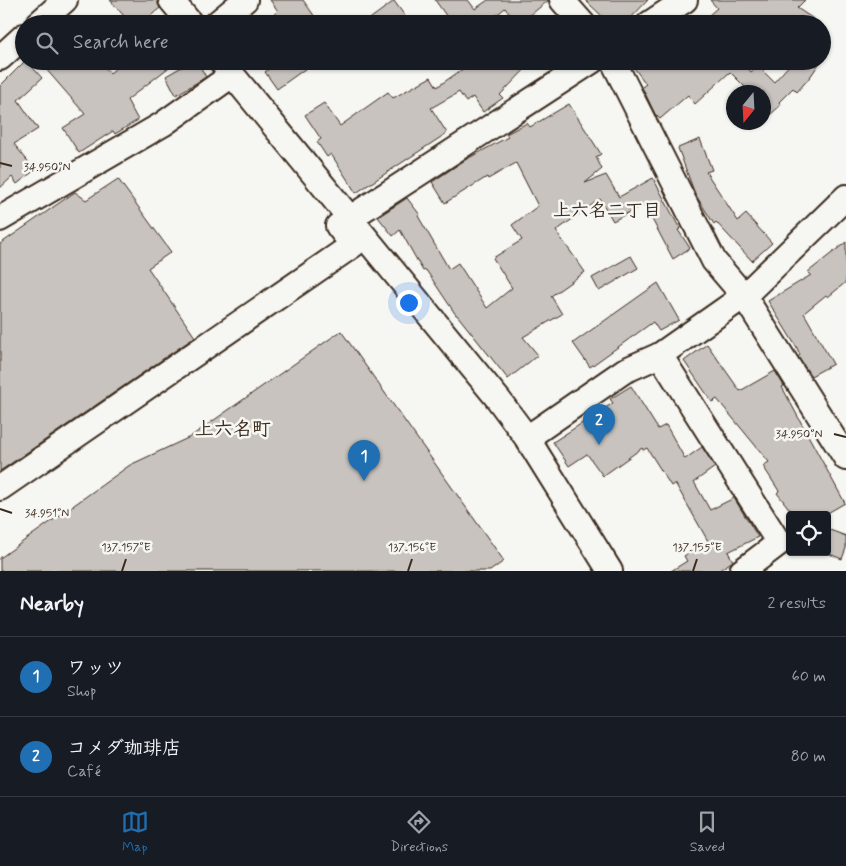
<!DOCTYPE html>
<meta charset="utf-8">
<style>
:root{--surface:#171b24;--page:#20242c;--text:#f1f3f6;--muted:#9ea1a6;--line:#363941;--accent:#1f6fb2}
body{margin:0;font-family:Mynerve,"Klee One",sans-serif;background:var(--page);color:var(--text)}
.controls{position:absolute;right:15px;bottom:15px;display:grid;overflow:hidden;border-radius:5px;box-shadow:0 1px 4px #0004}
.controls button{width:45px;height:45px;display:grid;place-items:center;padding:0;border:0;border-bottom:1px solid var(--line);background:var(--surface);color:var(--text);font:25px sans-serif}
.compass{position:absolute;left:726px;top:85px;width:45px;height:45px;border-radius:50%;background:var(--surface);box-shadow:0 1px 4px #0004;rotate:198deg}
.you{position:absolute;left:408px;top:302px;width:18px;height:18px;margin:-12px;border:4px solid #fff;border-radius:50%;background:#1a73e8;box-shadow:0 0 0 8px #1a73e833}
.badge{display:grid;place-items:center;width:32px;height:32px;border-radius:50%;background:var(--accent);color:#fff;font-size:16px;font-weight:700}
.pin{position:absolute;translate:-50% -41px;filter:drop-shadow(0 1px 2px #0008)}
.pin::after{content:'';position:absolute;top:26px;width:18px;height:15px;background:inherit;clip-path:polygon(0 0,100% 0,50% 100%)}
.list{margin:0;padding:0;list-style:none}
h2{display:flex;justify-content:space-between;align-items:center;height:65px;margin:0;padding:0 20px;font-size:21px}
h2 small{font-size:16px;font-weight:400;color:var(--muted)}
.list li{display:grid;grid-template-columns:32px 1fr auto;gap:15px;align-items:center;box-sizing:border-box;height:80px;padding:0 20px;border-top:1px solid var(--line)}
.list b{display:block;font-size:19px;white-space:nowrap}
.list p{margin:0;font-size:16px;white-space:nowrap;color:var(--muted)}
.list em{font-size:16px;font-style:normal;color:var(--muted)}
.icon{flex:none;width:28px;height:28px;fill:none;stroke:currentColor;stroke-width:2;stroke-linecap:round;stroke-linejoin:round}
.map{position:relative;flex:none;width:846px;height:571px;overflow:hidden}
.search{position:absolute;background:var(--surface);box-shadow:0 1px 4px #0004;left:15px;right:15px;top:15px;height:55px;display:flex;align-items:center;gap:12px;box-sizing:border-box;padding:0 18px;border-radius:28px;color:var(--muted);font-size:19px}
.sheet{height:225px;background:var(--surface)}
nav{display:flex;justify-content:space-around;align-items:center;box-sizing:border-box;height:70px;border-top:1px solid var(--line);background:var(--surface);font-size:14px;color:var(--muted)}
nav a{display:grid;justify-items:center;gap:2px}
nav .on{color:var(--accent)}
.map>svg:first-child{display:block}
.building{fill:#c8c3be;stroke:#3b2a1e}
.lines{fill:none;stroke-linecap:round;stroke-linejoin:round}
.minor-casing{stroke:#3b2a1e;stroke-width:28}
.minor{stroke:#f6f6f2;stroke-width:24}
.ticks{fill:none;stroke:#3b2a1e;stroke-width:2}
.labels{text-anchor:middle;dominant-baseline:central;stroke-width:5;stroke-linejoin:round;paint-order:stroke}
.neighbourhood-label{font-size:18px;font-weight:bold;fill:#3b2a1e;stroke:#f6f6f2}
.quarter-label{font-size:19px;font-weight:bold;fill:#3b2a1e;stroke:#f6f6f2}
.ticks-label{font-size:12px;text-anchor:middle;fill:#3b2a1e;stroke:#f6f6f2;stroke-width:5;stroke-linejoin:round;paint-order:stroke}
</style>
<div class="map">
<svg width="846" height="571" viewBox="0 0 846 571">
<rect width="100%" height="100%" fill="#f6f6f2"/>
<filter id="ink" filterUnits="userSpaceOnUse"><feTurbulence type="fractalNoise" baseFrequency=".02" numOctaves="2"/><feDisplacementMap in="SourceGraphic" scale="10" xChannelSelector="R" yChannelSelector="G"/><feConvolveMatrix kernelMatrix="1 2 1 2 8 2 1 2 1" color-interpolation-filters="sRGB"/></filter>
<g filter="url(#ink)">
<g class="building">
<polygon points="110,0 158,0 160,8 141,24 131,24"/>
<polygon points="270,0 303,0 320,24 262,24 278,11"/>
<polygon points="435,0 468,0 475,9 488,0 549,0 519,24 505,8 486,24 452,24"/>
<polygon points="585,0 648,0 625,24 596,24 596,21 602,16"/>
<polygon points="710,0 805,0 797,8 821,24 699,24 717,8"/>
<polygon points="394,1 405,16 395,24 363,24"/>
<polygon points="25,61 27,61 42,78 18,100 38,129 14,144 35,170 17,184 12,177 0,188 0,86"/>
<polygon points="39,61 99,61 110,73 125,61 177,61 127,100 138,120 115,134 113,131 79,153 63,128 85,114"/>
<polygon points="192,61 197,61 206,77 176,95 166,76"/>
<polygon points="265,61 316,61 277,89 265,72 270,68"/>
<polygon points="474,61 533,61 500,95 503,98 483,112 473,97 466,102 459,92 431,108 447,133 356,193 331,154 327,157 317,142 321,139 305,115 324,103 340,126 388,92 393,98 431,77 437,87"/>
<polygon points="629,61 742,61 751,72 758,66 774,82 793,61 821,61 810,77 797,92 793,88 779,102 781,105 771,114 769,112 764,117 764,92 750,92 730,72 695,104 688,95 660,119 655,114 642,87 646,84"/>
<polygon points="569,104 601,154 596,157 602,169 585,183 606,175 619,197 653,178 680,229 678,230 690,248 673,259 645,206 644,207 643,205 613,221 600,199 556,231 585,272 551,296 562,314 523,337 538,355 508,379 457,315 456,315 426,270 423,271 400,230 393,236 378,217 407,198 420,215 418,216 449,269 458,263 487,308 512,288 493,258 522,240 512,225 538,206 516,163 488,179 487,177 445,203 432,182 465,160 508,137 506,134 527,123 530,127"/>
<polygon points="700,139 712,170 706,172 738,221 746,214 772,243 752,261 716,222 714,224 695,194 678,148"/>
<polygon points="118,179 171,252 148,268 195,337 0,471 0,244 75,192 86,200"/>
<polygon points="846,242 846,282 828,297 826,295 804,313 833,364 811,376 798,357 800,355 797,348 768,301 811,275 808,272"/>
<polygon points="631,256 638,268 599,291 592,278"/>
<polygon points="658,283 679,320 659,331 653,322 590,367 573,343"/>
<polygon points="341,331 504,561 490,571 0,571 0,558 130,465 190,437"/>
<polygon points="707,344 740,391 775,371 784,386 782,387 804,428 845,503 824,515 794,515 777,493 779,491 763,466 769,462 717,399 712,402 684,361"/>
<polygon points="631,386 658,429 666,425 685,459 702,447 715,467 694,482 710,510 734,498 758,537 728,552 733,561 718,571 671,571 687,561 684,556 708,541 675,483 671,486 647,448 643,450 642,448 603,476 587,454 569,466 553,442 613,403 610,399"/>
<polygon points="827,529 846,536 846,548 842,559 827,553"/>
</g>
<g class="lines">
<defs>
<g id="minor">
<polyline points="171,0 191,24"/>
<polyline points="562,0 583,24"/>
<polyline points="38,24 65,0"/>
<polyline points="216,24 245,0"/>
<polyline points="649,24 685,0"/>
<polyline points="0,58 24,36"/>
<polyline points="221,61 498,399 527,438 610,571"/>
<polyline points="613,61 714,261 744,296 846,458"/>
<polyline points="0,219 163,124 232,75"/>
<polyline points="660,355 779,543 742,571"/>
<polyline points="527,438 624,371 660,355 744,296 846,197"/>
<polyline points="0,488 353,245 338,226 592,61"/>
</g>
</defs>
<use href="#minor" class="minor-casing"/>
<use href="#minor" class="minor"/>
</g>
</g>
<path class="ticks" d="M0 163 12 166M834 434 846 437M0 509 12 513M122 571 126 559M408 571 412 559M693 571 697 559"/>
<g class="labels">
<g class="neighbourhood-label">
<text x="607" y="211">上六名二丁目</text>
</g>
<g class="quarter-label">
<text x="233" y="429">上六名町</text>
</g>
</g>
<g class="ticks-label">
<text x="47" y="171">34.950°N</text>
<text x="799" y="438">34.950°N</text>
<text x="47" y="517">34.951°N</text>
<text x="126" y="551">137.157°E</text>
<text x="412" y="551">137.156°E</text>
<text x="697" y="551">137.155°E</text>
</g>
</svg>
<div class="controls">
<button><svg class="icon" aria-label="locate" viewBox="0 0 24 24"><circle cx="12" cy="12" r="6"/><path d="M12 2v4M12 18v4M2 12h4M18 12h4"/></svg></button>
</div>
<svg class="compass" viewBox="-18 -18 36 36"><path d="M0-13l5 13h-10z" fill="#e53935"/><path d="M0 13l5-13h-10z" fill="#9ea1a6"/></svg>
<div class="you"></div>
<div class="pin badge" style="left:364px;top:481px">1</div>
<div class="pin badge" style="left:599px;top:445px">2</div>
<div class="search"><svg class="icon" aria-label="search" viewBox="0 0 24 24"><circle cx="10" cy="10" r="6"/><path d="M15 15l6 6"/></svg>Search here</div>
</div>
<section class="sheet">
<h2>Nearby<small>2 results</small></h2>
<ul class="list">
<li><span class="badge">1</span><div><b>ワッツ</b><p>Shop</p></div><em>60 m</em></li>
<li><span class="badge">2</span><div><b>コメダ珈琲店</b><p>Café</p></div><em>80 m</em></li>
</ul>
</section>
<nav>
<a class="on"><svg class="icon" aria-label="map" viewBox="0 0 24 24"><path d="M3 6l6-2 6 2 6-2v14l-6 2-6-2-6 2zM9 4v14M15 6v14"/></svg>Map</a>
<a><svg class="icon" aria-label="directions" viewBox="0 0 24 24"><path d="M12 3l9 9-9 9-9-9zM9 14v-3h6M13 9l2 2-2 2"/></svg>Directions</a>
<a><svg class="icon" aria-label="saved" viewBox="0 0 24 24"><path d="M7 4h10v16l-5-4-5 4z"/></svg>Saved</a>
</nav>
